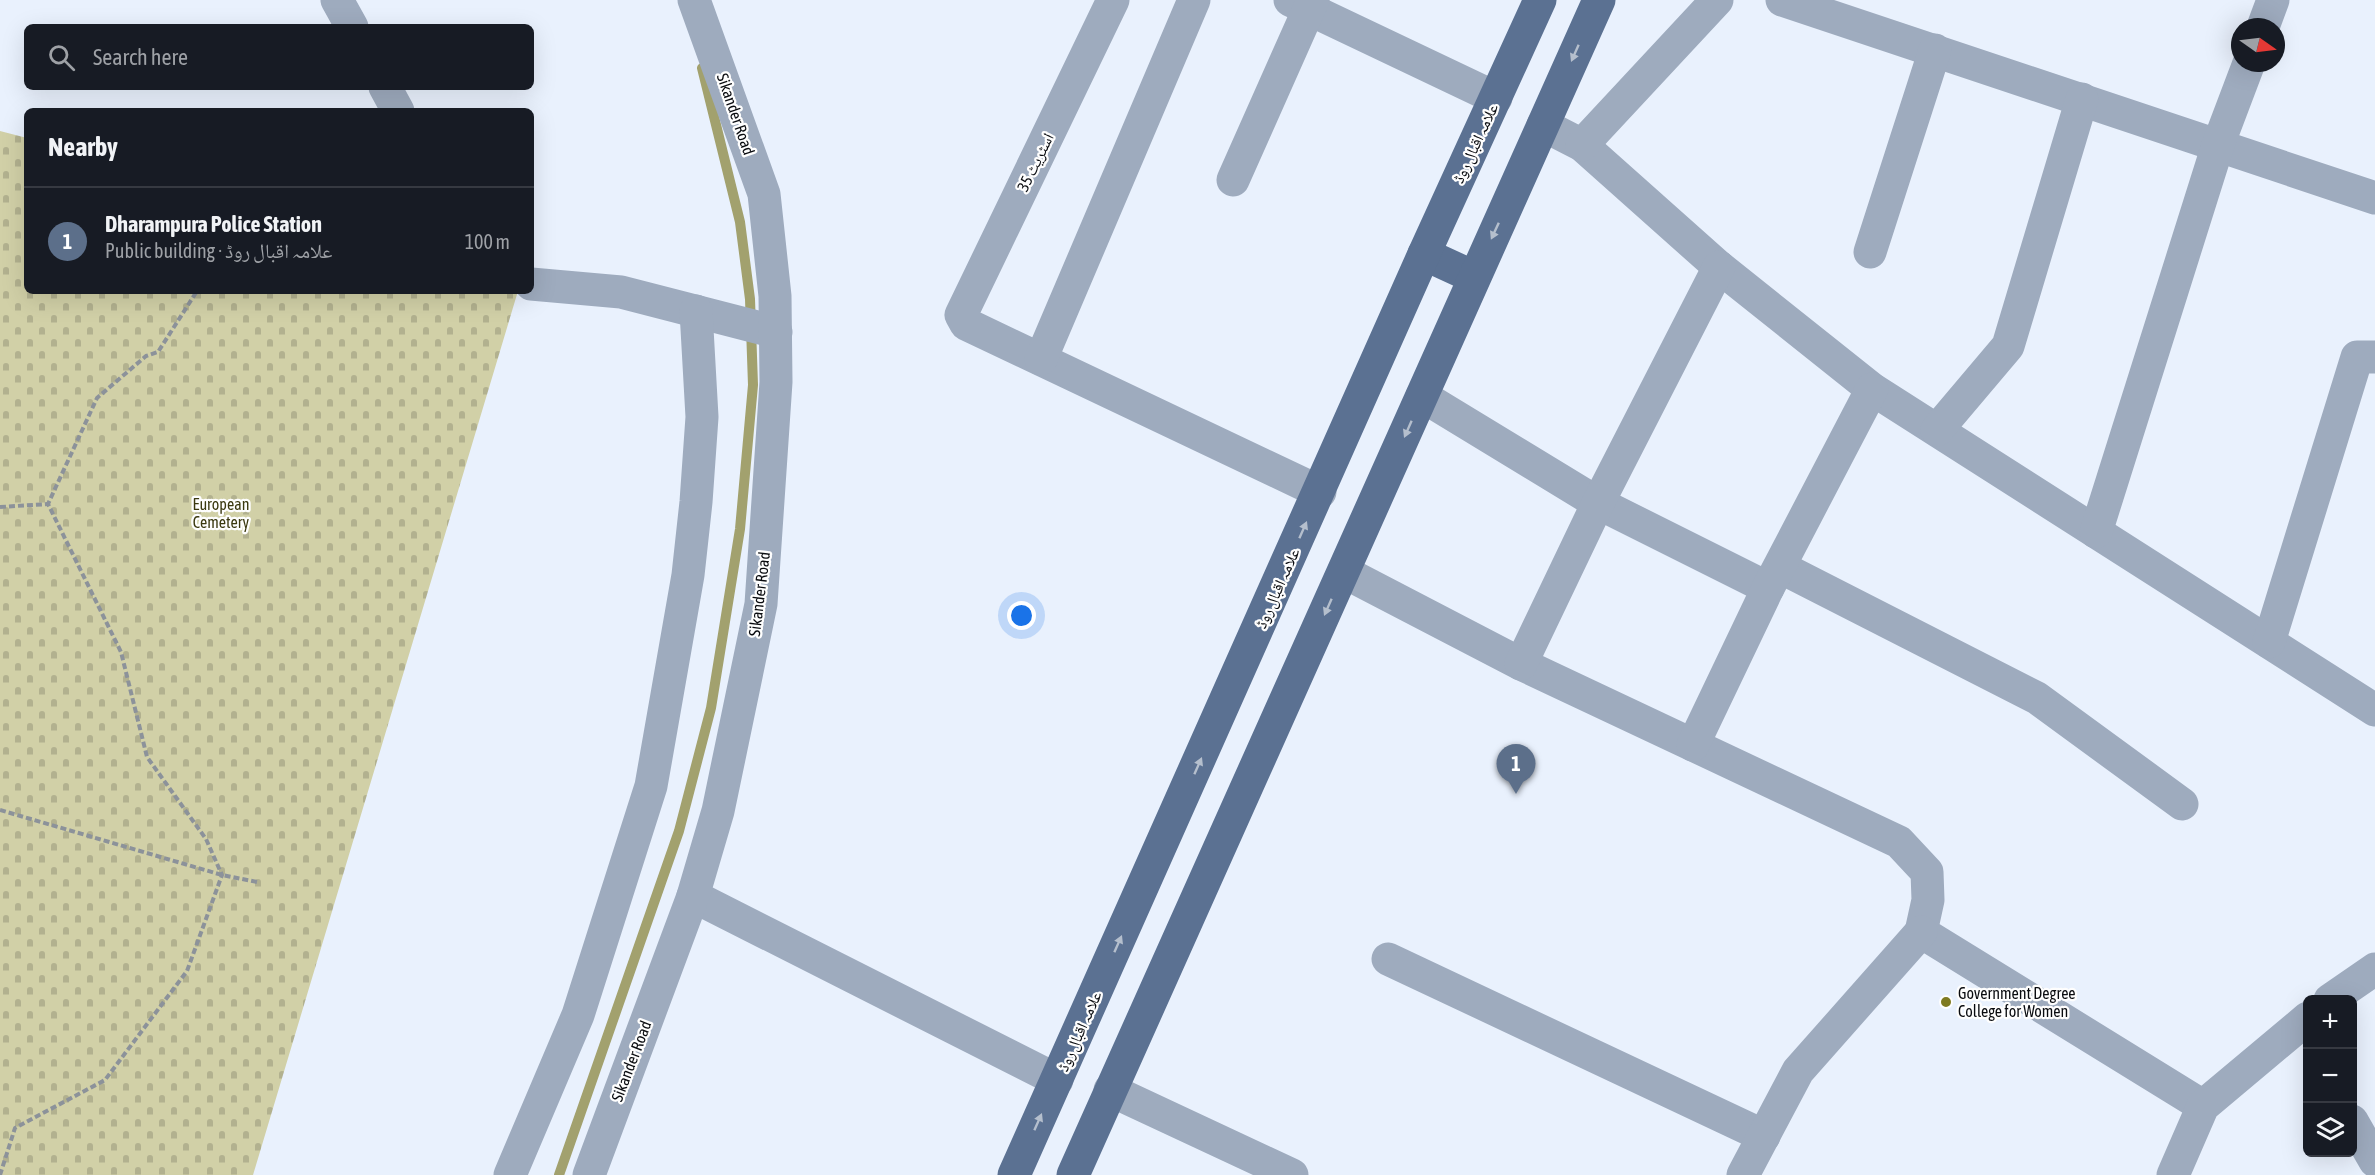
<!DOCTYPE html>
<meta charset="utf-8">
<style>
:root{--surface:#171b24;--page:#20242c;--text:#f1f3f6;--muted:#9ea1a6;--line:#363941;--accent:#0f766e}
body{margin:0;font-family:"Asap Condensed","Noto Naskh Arabic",sans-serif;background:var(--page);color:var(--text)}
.controls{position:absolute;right:18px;bottom:18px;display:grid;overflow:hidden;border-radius:9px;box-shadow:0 6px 24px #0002}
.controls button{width:54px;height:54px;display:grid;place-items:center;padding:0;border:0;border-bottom:2px solid var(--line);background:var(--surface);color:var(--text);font:30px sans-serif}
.compass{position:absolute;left:2231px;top:18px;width:54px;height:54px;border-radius:50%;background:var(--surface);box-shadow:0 6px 24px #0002;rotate:104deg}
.you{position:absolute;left:1022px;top:616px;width:21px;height:21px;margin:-15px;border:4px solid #fff;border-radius:50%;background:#1a73e8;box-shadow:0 0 0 9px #1a73e833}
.badge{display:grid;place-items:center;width:39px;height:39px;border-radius:50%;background:var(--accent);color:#fff;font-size:20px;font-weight:700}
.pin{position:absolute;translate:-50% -50px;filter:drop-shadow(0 2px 3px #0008)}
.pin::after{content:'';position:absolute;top:32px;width:21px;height:18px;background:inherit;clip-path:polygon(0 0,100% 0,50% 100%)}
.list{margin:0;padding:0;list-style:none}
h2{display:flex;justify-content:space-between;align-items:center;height:78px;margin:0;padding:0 24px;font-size:26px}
h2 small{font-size:20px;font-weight:400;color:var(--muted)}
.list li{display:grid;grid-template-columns:39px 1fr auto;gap:18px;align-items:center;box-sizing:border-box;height:108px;padding:0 24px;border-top:2px solid var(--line)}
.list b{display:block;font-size:22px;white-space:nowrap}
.list p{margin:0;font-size:20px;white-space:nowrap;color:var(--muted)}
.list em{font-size:20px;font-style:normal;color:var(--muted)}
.icon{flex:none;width:33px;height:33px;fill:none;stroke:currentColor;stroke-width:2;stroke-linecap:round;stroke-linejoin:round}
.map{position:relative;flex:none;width:2375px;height:1175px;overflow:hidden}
.search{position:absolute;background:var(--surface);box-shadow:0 6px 24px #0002;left:24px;top:24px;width:510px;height:66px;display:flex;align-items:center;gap:15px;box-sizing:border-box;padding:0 21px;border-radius:9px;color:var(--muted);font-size:22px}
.panel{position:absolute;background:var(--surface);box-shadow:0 6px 24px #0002;left:24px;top:108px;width:510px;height:186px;border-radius:9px}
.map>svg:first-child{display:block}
.cemetery{fill:url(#cemetery-stones)}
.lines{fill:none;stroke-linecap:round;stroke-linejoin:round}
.stream{stroke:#a2a16e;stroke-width:10}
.path{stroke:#8c929a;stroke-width:4;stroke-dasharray:6 3;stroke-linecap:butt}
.minor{stroke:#9eabbe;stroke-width:33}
.primary{stroke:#5b7192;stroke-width:33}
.oneway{fill:#b5bfcd}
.poi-dot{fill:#7e7a20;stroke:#fefefe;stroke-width:2}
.labels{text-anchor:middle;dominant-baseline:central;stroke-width:4.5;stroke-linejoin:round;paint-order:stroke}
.street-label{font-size:16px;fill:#090b0f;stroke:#fefefe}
.park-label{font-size:16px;fill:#3a380f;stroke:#fefefe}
.poi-label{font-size:16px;fill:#090b0f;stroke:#fefefe;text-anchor:start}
</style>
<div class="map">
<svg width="2375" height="1175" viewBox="0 0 2375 1175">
<defs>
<pattern id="cemetery-stones" width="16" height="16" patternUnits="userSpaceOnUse" patternTransform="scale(1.5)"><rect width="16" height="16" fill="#d1d0a7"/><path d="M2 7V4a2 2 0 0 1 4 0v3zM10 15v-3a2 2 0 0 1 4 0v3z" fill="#b2b18f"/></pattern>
</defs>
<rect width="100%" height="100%" fill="#e9f1fd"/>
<polygon class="cemetery" points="0,131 27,138 27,291 518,291 253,1175 0,1175"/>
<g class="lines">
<polyline class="stream" points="559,1175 679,831 711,708 740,529 753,385 750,299 740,222 702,68"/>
<g class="path">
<polyline points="0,507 48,504"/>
<polyline points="0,810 222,875 257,882"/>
<polyline points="0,1175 15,1128 105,1080 187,971 222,875 206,839 147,757 121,652 48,504 97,398 146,356 158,352 197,291"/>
</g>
<g class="minor">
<polyline points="337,0 352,27"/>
<polyline points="1113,0 961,315 966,324 1320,492"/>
<polyline points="1290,0 1496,98"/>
<polyline points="1782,0 2375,198"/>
<polyline points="2263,27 2273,0"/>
<polyline points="385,87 398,111"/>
<polyline points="1543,125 1582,145 1719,267 1872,389 2375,710"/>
<polyline points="1582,145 1717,0"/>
<polyline points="1233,180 1313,0"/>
<polyline points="1870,252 1935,50"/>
<polyline points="531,284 621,292 776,332"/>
<polyline points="1041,359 1194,0"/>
<polyline points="1422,396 1598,503 1768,588"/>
<polyline points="1937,430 2008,346 2082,99"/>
<polyline points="2096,532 2218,145 2249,63"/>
<polyline points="1780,567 2037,698 2182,804"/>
<polyline points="1344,572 1521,664 1899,842 1927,872 1928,900 1921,932 2203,1106"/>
<polyline points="2269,642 2357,357 2375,357"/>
<polyline points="1521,664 1598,503 1719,267"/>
<polyline points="1693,745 1768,588 1872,389"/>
<polyline points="693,896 1057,1080"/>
<polyline points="1388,959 1764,1136"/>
<polyline points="2330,1000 2375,969"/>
<polyline points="1110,1090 1292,1175"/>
<polyline points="2352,1121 2375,1161"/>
<polyline points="510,1175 578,1015 651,786 688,575 696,502 702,417 696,311"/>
<polyline points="589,1175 693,896 718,811 761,604 776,382 775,296 764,194 694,0"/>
<polyline points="1743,1175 1798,1071 1921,932"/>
<polyline points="2173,1175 2203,1106 2308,1018"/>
</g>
<g class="primary">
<polyline points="1424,254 1474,277"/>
<polyline points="1014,1175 1424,254 1540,0"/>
<polyline points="1073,1175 1599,0"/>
</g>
</g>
<defs><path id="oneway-solid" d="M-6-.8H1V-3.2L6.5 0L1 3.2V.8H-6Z" transform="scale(1.5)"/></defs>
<g class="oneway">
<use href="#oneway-solid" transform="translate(1575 53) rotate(114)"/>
<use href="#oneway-solid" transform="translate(1495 231) rotate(115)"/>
<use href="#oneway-solid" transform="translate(1408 429) rotate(114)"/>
<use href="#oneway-solid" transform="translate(1303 530) rotate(-66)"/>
<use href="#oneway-solid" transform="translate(1328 607) rotate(114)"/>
<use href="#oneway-solid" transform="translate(1198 766) rotate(-66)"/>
<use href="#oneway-solid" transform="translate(1118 944) rotate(-66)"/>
<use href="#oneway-solid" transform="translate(1038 1122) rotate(-66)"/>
</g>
<circle class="poi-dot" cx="1946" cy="1002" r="6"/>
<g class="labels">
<g class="street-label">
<text transform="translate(736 114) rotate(71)">Sikander Road</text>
<text transform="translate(1475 143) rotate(-65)">علامہ اقبال روڈ</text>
<text transform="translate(1035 162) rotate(-64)">اسٹریٹ 35</text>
<text transform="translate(1277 588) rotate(-66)">علامہ اقبال روڈ</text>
<text transform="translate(759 594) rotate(-83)">Sikander Road</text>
<text transform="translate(1079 1031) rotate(-66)">علامہ اقبال روڈ</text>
<text transform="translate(631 1061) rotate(-69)">Sikander Road</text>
</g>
<g class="park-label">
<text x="221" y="504">European<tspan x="221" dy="18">Cemetery</tspan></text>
</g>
<g class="poi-label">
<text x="1958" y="993">Government Degree<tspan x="1958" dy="18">College for Women</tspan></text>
</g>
</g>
</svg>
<div class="controls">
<button>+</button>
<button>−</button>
<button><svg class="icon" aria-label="layers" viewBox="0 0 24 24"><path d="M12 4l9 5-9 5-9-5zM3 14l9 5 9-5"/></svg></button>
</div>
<svg class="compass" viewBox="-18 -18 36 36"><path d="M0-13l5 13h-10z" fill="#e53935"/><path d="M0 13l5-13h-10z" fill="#9ea1a6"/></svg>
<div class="you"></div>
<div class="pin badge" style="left:1516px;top:794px;background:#5c6f8a">1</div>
<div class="search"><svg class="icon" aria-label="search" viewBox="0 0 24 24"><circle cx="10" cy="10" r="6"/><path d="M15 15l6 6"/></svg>Search here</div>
<section class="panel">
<h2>Nearby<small></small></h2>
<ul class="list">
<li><span class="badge" style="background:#5c6f8a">1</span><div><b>Dharampura Police Station</b><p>Public building · علامہ اقبال روڈ</p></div><em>100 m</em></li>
</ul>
</section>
</div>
